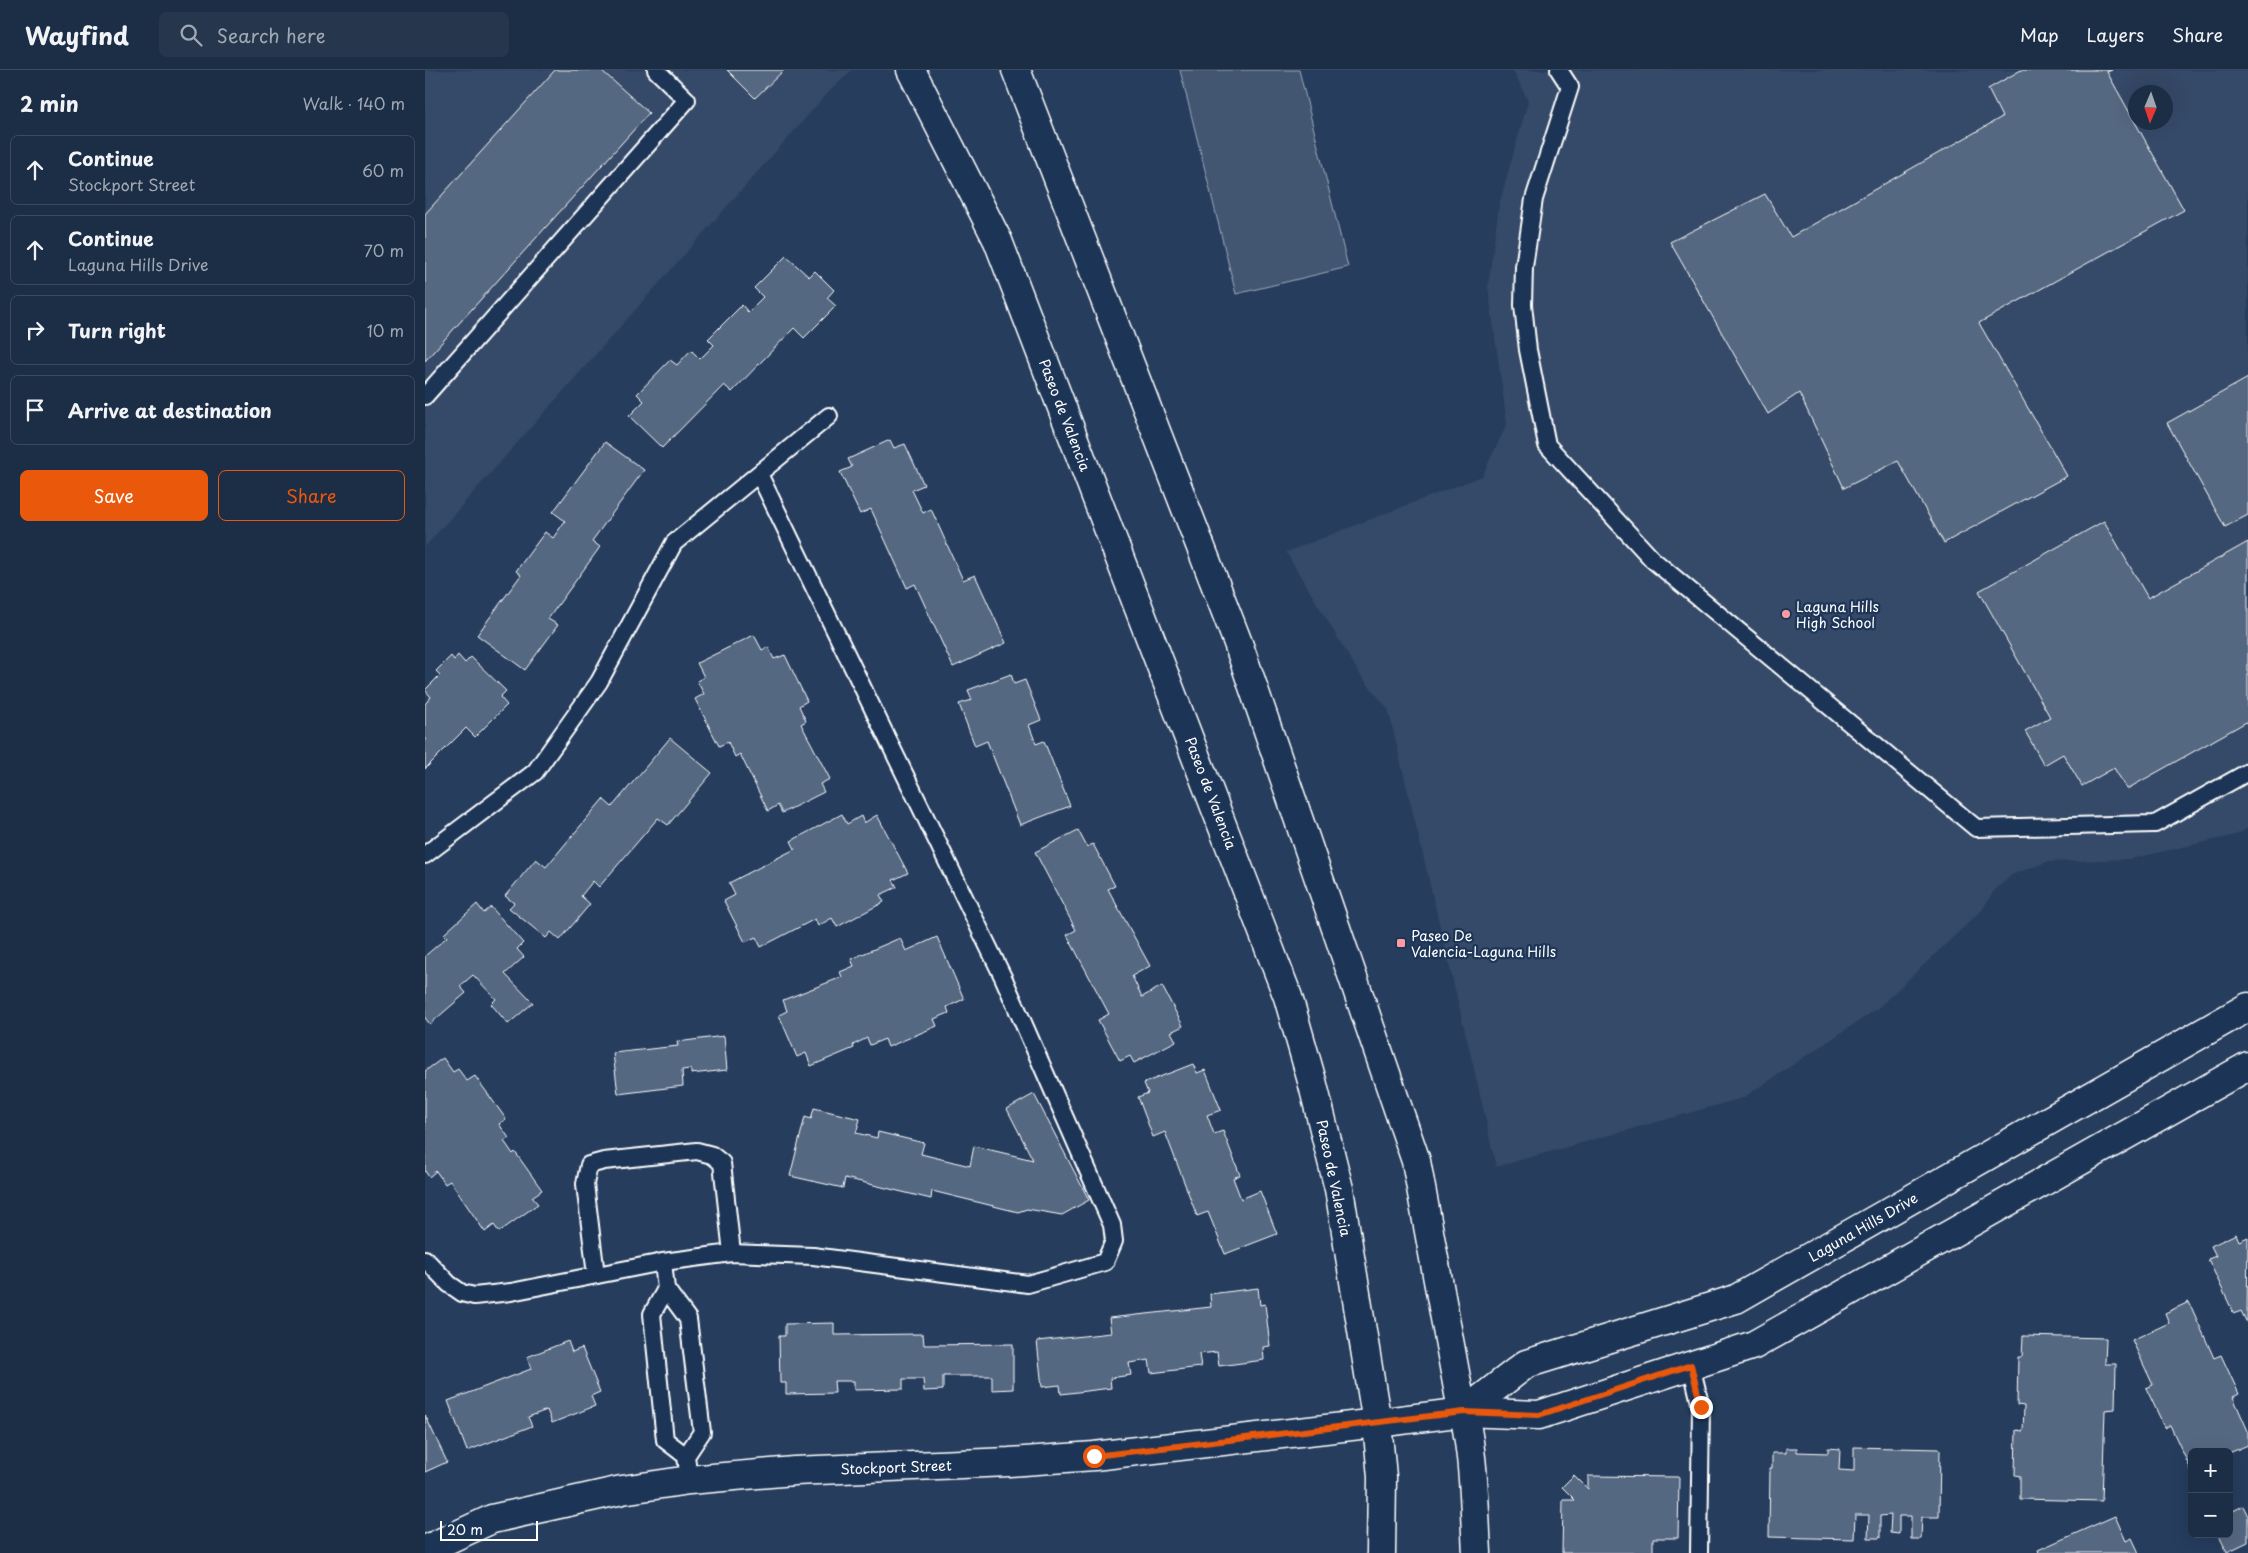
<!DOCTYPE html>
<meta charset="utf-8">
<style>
:root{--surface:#1c2e46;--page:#25364d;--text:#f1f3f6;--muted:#a0a8b3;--line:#3a4a5f;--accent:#ea580c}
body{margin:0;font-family:"Playpen Sans",sans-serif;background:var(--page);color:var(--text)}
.controls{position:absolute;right:15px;bottom:15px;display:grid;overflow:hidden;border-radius:8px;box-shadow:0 5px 20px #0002}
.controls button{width:45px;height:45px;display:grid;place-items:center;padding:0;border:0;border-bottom:1px solid var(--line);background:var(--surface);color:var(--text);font:25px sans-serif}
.compass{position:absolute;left:1703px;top:15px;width:45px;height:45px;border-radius:50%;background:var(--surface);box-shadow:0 5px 20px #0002;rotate:182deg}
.scale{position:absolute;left:15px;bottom:12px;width:98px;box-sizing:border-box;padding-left:5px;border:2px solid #fff;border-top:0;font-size:14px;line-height:18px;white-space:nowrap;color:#fff;-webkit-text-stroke:4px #1d3557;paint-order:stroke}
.stop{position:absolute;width:15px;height:15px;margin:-11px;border:4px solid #ea580c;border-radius:50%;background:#fff}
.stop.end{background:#ea580c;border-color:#fff;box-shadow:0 1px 5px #0008}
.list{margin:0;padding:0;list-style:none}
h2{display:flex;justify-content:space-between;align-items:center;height:65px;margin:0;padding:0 20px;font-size:21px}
h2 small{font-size:16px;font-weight:400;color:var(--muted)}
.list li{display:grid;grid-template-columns:32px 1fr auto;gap:15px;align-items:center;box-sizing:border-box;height:70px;margin:0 10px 10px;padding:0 10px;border:1px solid var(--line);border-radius:8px}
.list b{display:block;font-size:19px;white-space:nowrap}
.list p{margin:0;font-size:16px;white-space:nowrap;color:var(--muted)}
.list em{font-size:16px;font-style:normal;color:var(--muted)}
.actions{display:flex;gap:10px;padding:15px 20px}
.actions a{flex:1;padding:11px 0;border:1px solid var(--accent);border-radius:8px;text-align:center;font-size:18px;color:var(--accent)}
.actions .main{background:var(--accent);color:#fff}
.icon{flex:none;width:28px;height:28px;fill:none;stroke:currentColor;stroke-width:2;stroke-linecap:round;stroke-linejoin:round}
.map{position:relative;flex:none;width:1823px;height:1483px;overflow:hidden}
header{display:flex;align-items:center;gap:30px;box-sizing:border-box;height:70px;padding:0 25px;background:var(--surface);border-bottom:1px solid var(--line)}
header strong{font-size:24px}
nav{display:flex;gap:28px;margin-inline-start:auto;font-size:18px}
.search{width:350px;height:45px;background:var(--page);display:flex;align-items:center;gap:12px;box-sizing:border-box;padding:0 18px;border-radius:8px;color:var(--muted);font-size:19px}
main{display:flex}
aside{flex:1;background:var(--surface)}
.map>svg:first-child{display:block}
.built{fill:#344a68;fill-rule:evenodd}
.green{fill:#425672;stroke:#a0aab8}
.building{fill:#556781;stroke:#fff}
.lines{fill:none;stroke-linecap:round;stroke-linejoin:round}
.lane-casing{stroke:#fff;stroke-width:20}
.street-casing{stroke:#fff;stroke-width:31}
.secondary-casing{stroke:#fff;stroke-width:31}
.lane{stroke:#1d3557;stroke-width:16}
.street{stroke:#1d3557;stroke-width:28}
.secondary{stroke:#1d3557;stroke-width:28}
.route{stroke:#ea580c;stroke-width:6}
.poi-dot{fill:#ff9aa2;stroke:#1d3557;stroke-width:2}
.labels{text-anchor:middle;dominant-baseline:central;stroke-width:4.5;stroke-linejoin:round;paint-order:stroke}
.street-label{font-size:14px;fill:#fff;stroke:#1d3557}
.poi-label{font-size:14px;fill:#fff;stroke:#1d3557;text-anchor:start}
</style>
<header>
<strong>Wayfind</strong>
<div class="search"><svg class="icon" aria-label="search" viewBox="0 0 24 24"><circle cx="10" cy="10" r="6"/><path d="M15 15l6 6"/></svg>Search here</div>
<nav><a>Map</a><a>Layers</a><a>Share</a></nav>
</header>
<main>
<aside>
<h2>2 min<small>Walk · 140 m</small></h2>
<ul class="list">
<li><svg class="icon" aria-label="ahead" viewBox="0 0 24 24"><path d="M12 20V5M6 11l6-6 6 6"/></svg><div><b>Continue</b><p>Stockport Street</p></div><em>60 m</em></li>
<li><svg class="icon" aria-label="ahead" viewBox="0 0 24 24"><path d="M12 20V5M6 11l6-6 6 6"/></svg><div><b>Continue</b><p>Laguna Hills Drive</p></div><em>70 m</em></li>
<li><svg class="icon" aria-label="right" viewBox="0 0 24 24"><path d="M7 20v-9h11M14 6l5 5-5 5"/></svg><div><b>Turn right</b></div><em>10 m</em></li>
<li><svg class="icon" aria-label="arrive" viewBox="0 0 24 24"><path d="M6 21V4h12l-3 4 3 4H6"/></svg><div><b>Arrive at destination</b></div></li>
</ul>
<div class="actions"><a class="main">Save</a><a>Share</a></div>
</aside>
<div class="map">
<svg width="1823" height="1483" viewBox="0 0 1823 1483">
<rect width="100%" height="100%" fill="#263d5e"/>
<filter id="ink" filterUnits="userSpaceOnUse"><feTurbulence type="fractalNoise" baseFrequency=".02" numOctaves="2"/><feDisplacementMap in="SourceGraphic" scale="10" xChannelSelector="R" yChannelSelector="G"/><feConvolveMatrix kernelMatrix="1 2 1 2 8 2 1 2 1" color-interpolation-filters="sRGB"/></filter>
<g filter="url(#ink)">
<g class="built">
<polygon points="0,0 427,0 401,25 0,477"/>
<path d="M1088 0H1823V758L1811 765 1706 789 1622 792 1587 805 1569 821 1557 840 1452 939 1318 1028 1071 1097 1054 1020 963 639 935 605 861 482 1057 406 1082 354 1063 216 1074 135 1103 31ZM1710 22H1740V52H1710Z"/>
</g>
<polygon class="green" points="755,0 874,0 923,197 811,224"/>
<g class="building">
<polygon points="130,0 176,0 224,43 0,291 0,144"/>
<polygon points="302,0 359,0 330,28"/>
<polygon points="1596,0 1687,0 1682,2 1759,140 1554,253 1642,406 1519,473 1473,391 1419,418 1374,323 1343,344 1245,172 1340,124 1366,167 1577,47 1563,19"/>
<polygon points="361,186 384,207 390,201 409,220 402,228 411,236 379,268 369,258 307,322 299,315 237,378 204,346 219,331 212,324 245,290 252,295 266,280 275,289 289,275 283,269 317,235 323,242 338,227 329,218"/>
<polygon points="1823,308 1823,445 1800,457 1742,353"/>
<polygon points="465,370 469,378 480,374 499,415 487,420 498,443 506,439 538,510 550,505 581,573 528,597 490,514 482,518 446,439 435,444 415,402 427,397 423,389"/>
<polygon points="180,372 219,400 167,471 175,477 123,549 133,555 100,600 52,565 96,505 91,501 120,462 128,468 140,451 128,442"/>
<polygon points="1679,451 1723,528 1823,472 1823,651 1702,719 1689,698 1657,716 1638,684 1619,695 1600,661 1625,647 1554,521"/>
<polygon points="329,565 337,580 343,577 349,589 360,585 382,631 374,636 381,651 376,654 405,709 395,714 399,722 357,743 353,735 343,741 315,684 310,687 303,672 294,676 270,629 279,624 272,611 279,607 272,593"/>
<polygon points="33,585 40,593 46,587 81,621 75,627 82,635 50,667 41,658 0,699 0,634 6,627 0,620 15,605 11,601 26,586 29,590"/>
<polygon points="586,604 589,614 600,610 616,650 604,655 611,674 619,671 645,736 595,755 562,671 550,676 534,634 547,630 543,620"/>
<polygon points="245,668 287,703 243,755 233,748 174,817 168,811 156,826 165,834 135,870 126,862 121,868 84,838 89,833 80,826 111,789 121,797 178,729 187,737"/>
<polygon points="417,744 422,754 436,746 439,753 452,745 483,803 468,810 472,817 455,825 459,832 412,857 407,848 393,856 390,849 336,877 331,867 320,872 299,831 310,825 304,813 370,779 366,771"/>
<polygon points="653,760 662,777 668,774 690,816 683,819 725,896 707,906 717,927 737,916 758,956 746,962 751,971 709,993 705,986 695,991 673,950 684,944 642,865 651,860 610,782"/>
<polygon points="52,834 59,843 66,837 98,873 92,879 99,887 80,904 108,933 83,954 66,934 71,929 48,905 35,916 41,923 5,954 0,948 0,886 22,867 19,864"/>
<polygon points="512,867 539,929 522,937 524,943 509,949 512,956 463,977 460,969 445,975 442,968 428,975 429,978 386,996 381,983 372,987 354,945 362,941 358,930 417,907 415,902 429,896 426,889 475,868 481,881"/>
<polygon points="299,966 302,1000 266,1004 266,999 257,1000 258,1016 193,1024 188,983 253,976 252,972"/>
<polygon points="18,988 28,1002 33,999 42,1011 50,1006 81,1049 74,1054 84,1068 79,1071 88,1084 90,1082 117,1120 107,1127 113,1134 74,1162 69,1155 60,1162 25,1111 20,1114 11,1101 4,1107 0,1101 0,1001"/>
<polygon points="768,994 772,1003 780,1000 796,1040 782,1045 789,1064 798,1061 815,1105 808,1108 816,1129 835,1121 852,1164 800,1184 783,1142 772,1146 740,1062 728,1067 713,1027 723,1023 719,1013"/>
<polygon points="609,1024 664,1130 637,1145 602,1139 593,1142 507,1121 506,1129 420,1108 418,1118 365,1106 380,1047 386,1049 389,1038 435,1049 431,1063 452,1068 453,1062 499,1073 496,1084 545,1096 549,1076 608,1090 582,1039"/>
<polygon points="1811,1164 1814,1171 1823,1167 1822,1253 1816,1241 1809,1244 1783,1189 1791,1186 1786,1176"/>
<polygon points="833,1218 835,1235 840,1234 845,1276 838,1277 839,1290 794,1296 792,1282 774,1284 776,1297 726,1303 724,1290 704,1293 706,1305 685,1308 686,1318 636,1324 635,1315 617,1317 612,1271 686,1263 684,1248 786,1237 785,1224"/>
<polygon points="1764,1232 1789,1288 1796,1285 1814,1324 1808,1327 1823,1361 1823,1375 1804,1383 1804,1382 1767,1382 1767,1402 1745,1355 1740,1358 1721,1318 1728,1315 1707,1270 1744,1253 1740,1243"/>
<polygon points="409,1253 409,1265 498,1264 499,1275 588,1274 588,1319 567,1320 567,1306 518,1306 518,1320 499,1321 498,1309 478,1309 478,1319 429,1320 429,1311 409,1311 410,1323 361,1324 361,1313 355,1313 354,1266 360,1266 360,1254"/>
<polygon points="1598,1266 1681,1268 1680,1294 1691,1294 1690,1339 1680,1340 1677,1431 1595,1429 1595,1406 1590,1405 1591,1360 1598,1361 1599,1336 1592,1335 1593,1287 1597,1287"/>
<polygon points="143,1271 147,1282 157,1278 175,1322 166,1326 170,1336 127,1353 122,1340 103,1347 107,1356 42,1381 23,1331 106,1299 102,1287"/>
<polygon points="0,1345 22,1392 0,1402"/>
<polygon points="1429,1377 1515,1379 1514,1447 1497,1447 1496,1469 1486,1469 1486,1446 1474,1446 1474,1464 1465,1463 1466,1445 1455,1446 1455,1468 1443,1468 1444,1445 1430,1445 1429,1469 1344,1467 1345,1398 1347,1398 1347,1383 1361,1383 1361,1378 1372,1378 1372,1382 1403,1383 1403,1378 1415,1379 1414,1400 1429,1401"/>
<polygon points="1149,1405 1163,1419 1163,1406 1254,1407 1253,1468 1228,1468 1228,1483 1137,1483 1138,1430 1150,1430 1137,1417"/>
<polygon points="1818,1436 1823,1446 1823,1472 1802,1482 1793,1464 1804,1464 1804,1443"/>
<polygon points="1690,1446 1701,1471 1707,1468 1714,1483 1614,1483 1613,1480"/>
</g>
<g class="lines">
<defs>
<g id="lane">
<polyline points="1134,0 1145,17 1109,129 1099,197 1098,235 1103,280 1122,375 1228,490 1551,758 1730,754 1823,702"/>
<polyline points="0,326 262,30 231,0"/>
<polyline points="0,785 110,702 174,612 249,473 404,346"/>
<polyline points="0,1189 24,1214 37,1223 49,1226 86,1222 238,1192 307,1183 388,1186 603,1214 680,1192 689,1171 687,1155 578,907 334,404"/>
<polyline points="238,1192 241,1219 263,1249 277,1362 261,1386 264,1410"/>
<polyline points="171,1205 160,1114 164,1095 179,1091 272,1081 287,1085 297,1093 307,1183"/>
<polyline points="241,1219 227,1244 240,1370 261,1386"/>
<polyline points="1266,1295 1276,1337 1274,1483"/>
</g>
<polyline id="street" points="0,1480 67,1449 197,1420 264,1410 369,1401 584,1392 669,1386 952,1353"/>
<g id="secondary">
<polyline points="486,0 573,171 863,927 887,1011 914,1119 952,1353 957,1407 956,1483"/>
<path d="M591 0 813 573 991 1091 1034 1324C1049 1375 1049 1430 1052 1483"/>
<polyline points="1039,1342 1101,1294 1311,1229 1823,937"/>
<polyline points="952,1353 1039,1342 1114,1345 1329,1275 1823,996"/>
</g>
</defs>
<use href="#lane" class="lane-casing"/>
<use href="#street" class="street-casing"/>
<use href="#secondary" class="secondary-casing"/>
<use href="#lane" class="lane"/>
<use href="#street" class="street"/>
<use href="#secondary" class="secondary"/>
</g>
</g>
<g class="lines" filter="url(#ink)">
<polyline class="route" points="669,1386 1039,1342 1114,1345 1266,1295 1276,1337"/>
</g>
<g class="poi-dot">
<circle cx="1361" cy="544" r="5"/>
<rect x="971" y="868" width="10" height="10" rx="2.5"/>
</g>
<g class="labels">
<g class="street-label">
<text transform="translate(640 345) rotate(69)">Paseo de Valencia</text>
<text transform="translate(786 723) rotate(69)">Paseo de Valencia</text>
<text transform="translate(909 1108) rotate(78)">Paseo de Valencia</text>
<text transform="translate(1438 1157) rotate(-30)">Laguna Hills Drive</text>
<text transform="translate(471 1397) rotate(-2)">Stockport Street</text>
</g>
<g class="poi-label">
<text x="1371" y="536">Laguna Hills<tspan x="1371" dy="16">High School</tspan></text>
<text x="986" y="865">Paseo De<tspan x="986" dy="16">Valencia-Laguna Hills</tspan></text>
</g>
</g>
</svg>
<div class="controls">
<button>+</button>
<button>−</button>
</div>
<svg class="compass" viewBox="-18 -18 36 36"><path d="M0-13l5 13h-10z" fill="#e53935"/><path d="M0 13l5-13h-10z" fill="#a0a8b3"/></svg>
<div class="scale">20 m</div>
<div class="stop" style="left:669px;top:1386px"></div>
<div class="stop end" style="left:1276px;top:1337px"></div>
</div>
</main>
